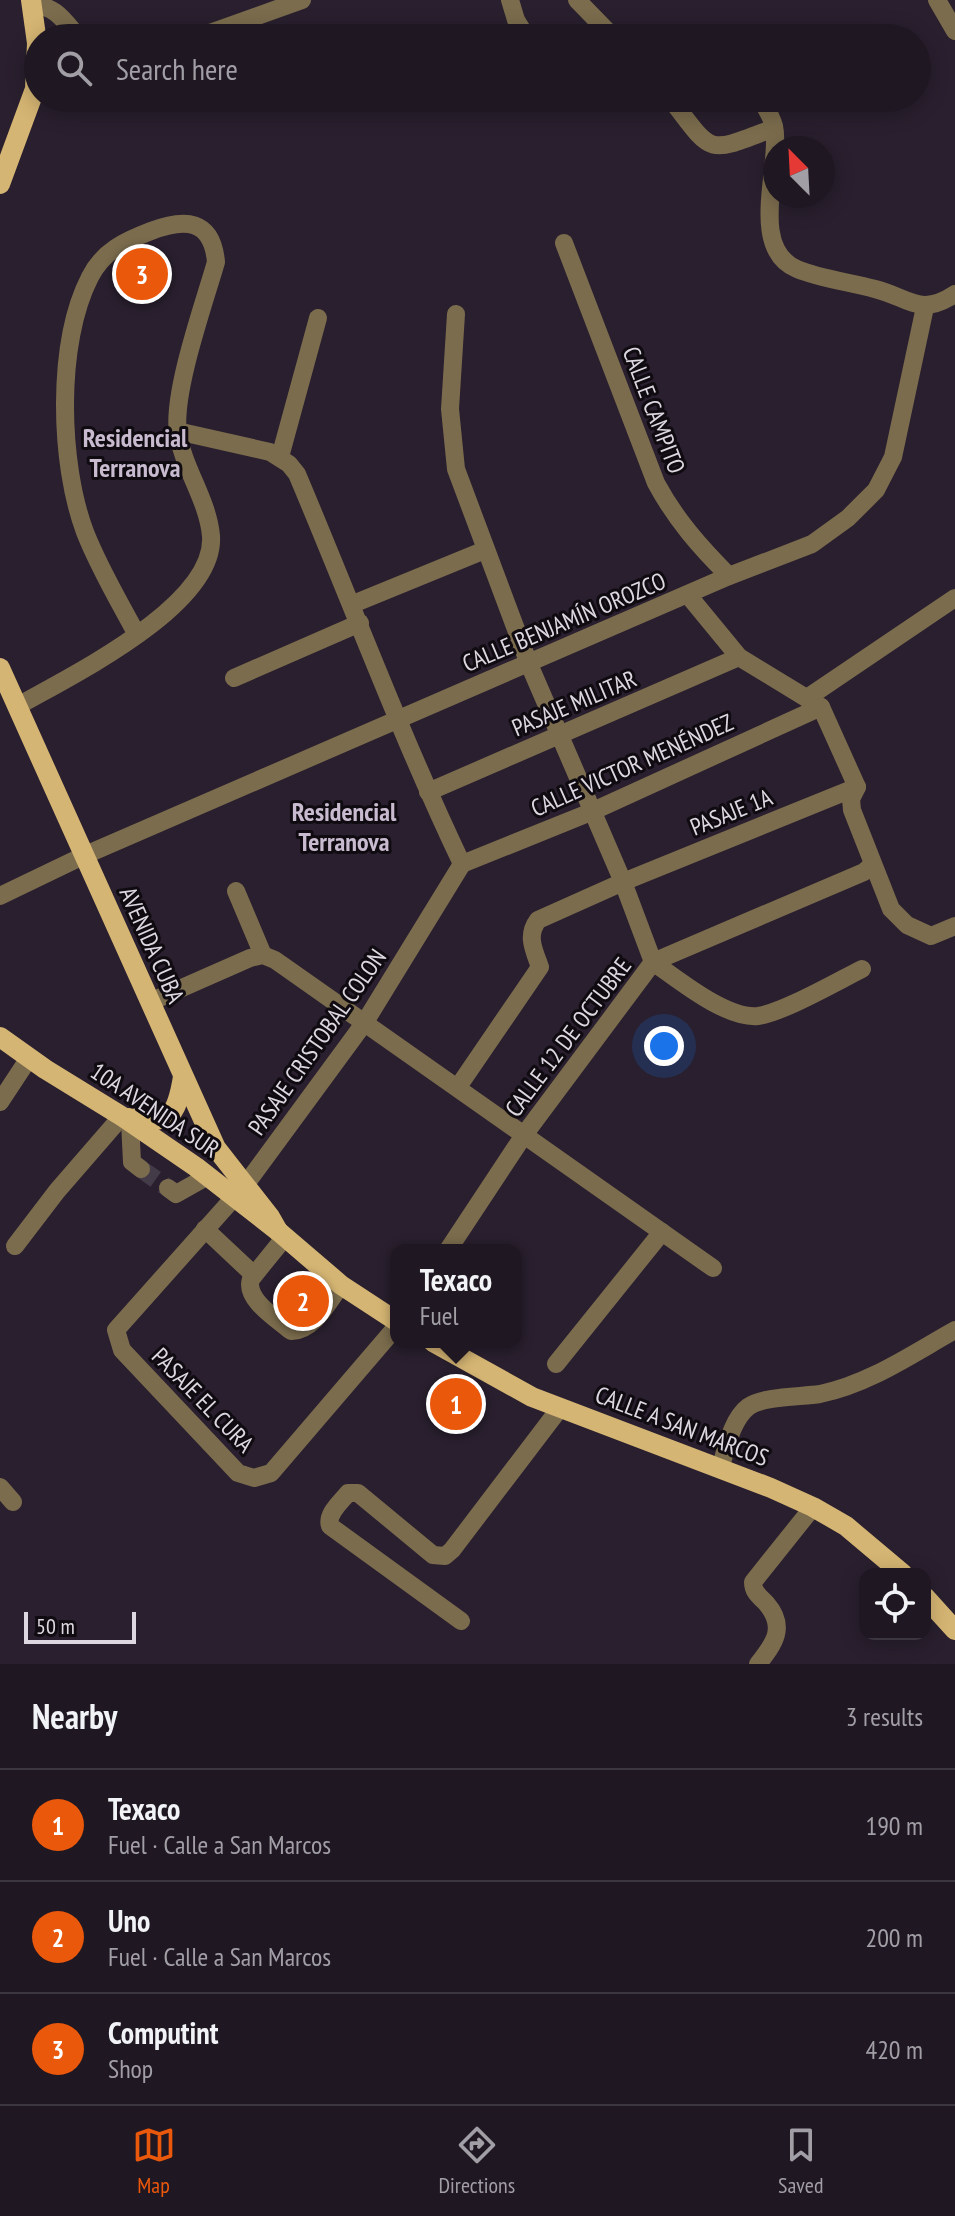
<!DOCTYPE html>
<meta charset="utf-8">
<style>
:root{--surface:#1f1722;--page:#27202a;--text:#f1f3f6;--muted:#a19fa5;--line:#3c3640;--accent:#ea580c}
body{margin:0;font-family:"PT Sans Narrow",sans-serif;background:var(--page);color:var(--text)}
.controls{position:absolute;right:24px;bottom:24px;display:grid;overflow:hidden;border-radius:16px;box-shadow:0 4px 20px #0003}
.controls button{width:72px;height:72px;display:grid;place-items:center;padding:0;border:0;border-bottom:2px solid var(--line);background:var(--surface);color:var(--text);font:40px sans-serif}
.compass{position:absolute;left:763px;top:136px;width:72px;height:72px;border-radius:50%;background:var(--surface);box-shadow:0 4px 20px #0003;rotate:336deg}
.scale{position:absolute;left:24px;bottom:20px;width:112px;box-sizing:border-box;padding-left:8px;border:4px solid #ddd7e1;border-top:0;font-size:22px;line-height:28px;white-space:nowrap;color:#ddd7e1;-webkit-text-stroke:6px #0f0b11;paint-order:stroke}
.you{position:absolute;left:664px;top:1046px;width:28px;height:28px;margin:-20px;border:6px solid #fff;border-radius:50%;background:#1a73e8;box-shadow:0 0 0 12px #1a73e833}
.badge{display:grid;place-items:center;width:52px;height:52px;border-radius:50%;background:var(--accent);color:#fff;font-size:26px;font-weight:700}
.pin{position:absolute;translate:-50% -50%;border:4px solid #fff;box-shadow:0 2px 8px #0006}
.popup{position:absolute;left:390px;top:1244px;width:132px;height:104px;box-sizing:border-box;display:grid;place-content:center;border-radius:16px;background:var(--surface);filter:drop-shadow(0 2px 6px #0005);font-size:26px;white-space:nowrap;color:var(--muted)}
.popup b{font-size:30px;color:var(--text)}
.popup::after{content:'';position:absolute;left:50%;top:100%;margin-left:-16px;border:16px solid transparent;border-top-color:var(--surface)}
.list{margin:0;padding:0;list-style:none}
h2{display:flex;justify-content:space-between;align-items:center;height:104px;margin:0;padding:0 32px;font-size:34px}
h2 small{font-size:26px;font-weight:400;color:var(--muted)}
.list li{display:grid;grid-template-columns:52px 1fr auto;gap:24px;align-items:center;box-sizing:border-box;height:112px;padding:0 32px;border-top:2px solid var(--line)}
.list b{display:block;font-size:30px;white-space:nowrap}
.list p{margin:0;font-size:26px;white-space:nowrap;color:var(--muted)}
.list em{font-size:26px;font-style:normal;color:var(--muted)}
.icon{flex:none;width:44px;height:44px;fill:none;stroke:currentColor;stroke-width:2;stroke-linecap:round;stroke-linejoin:round}
.map{position:relative;flex:none;width:955px;height:1664px;overflow:hidden}
.search{position:absolute;background:var(--surface);box-shadow:0 4px 20px #0003;left:24px;right:24px;top:24px;height:88px;display:flex;align-items:center;gap:20px;box-sizing:border-box;padding:0 28px;border-radius:44px;color:var(--muted);font-size:30px}
.sheet{height:440px;background:var(--surface)}
nav{display:flex;justify-content:space-around;align-items:center;box-sizing:border-box;height:112px;border-top:2px solid var(--line);background:var(--surface);font-size:22px;color:var(--muted)}
nav a{display:grid;justify-items:center;gap:4px}
nav .on{color:var(--accent)}
.map>svg:first-child{display:block}
.lines{fill:none;stroke-linecap:round;stroke-linejoin:round}
.minor-tunnel{stroke:#443b49;stroke-width:18;stroke-dasharray:18 9;stroke-linecap:butt}
.minor{stroke:#7b6c4d;stroke-width:18}
.major{stroke:#d5b573;stroke-width:20}
.labels{text-anchor:middle;dominant-baseline:central;stroke-width:6;stroke-linejoin:round;paint-order:stroke}
.street-label{font-size:24px;fill:#ddd7e1;stroke:#0f0b11}
.neighbourhood-label{font-size:26px;font-weight:bold;fill:#c8bbcf;stroke:#0f0b11}
</style>
<div class="map">
<svg width="955" height="1664" viewBox="0 0 955 1664">
<rect width="100%" height="100%" fill="#291f2e"/>
<g class="lines">
<polyline class="minor-tunnel" points="141,1169 168,1188"/>
<g class="minor">
<polyline points="510,0 516,20 527,38"/>
<polyline points="577,0 614,38"/>
<polyline points="937,0 955,31"/>
<path d="M32 6C55 4 65 22 79 38"/>
<polyline points="701,37 703,38"/>
<polyline points="196,38 302,0"/>
<path d="M670 98C714 156 706 154 774 128"/>
<path d="M760 98C765 107 771 115 774 126 782 163 747 248 797 269 821 279 850 282 875 289 910 298 920 317 955 294"/>
<path d="M564 243 656 483C676 520 700 547 729 576"/>
<polyline points="456,314 450,409 456,469 529,664 623,882 653,962"/>
<path d="M177 431 270 452 289 464 297 474C352 604 401 736 462 864"/>
<polyline points="280,457 318,318"/>
<polyline points="688,595 739,657 821,707 857,787 851,799 852,810 891,909 907,925 931,936 955,926"/>
<polyline points="353,604 485,550"/>
<polyline points="234,678 360,623"/>
<polyline points="807,698 955,598"/>
<path d="M18 706C70 676 216 606 211 536 208 500 183 468 178 433 172 393 204 304 216 262 212 219 185 218 151 231 125 241 103 251 90 277 56 343 59 463 85 532 99 568 119 601 137 635"/>
<polyline points="428,792 739,657"/>
<polyline points="462,864 591,812 821,707"/>
<polyline points="236,891 263,955"/>
<polyline points="0,896 83,856 729,576 812,544 848,518 876,490 893,457 925,307"/>
<path d="M653 962C679 980 726 1019 758 1016 782 1013 838 981 862 969"/>
<polyline points="150,1002 250,958 263,955 275,960 713,1268"/>
<path d="M458 1087 540 967C534 950 526 936 538 920L623 882 857 787"/>
<polyline points="0,1102 29,1058"/>
<polyline points="130,1122 132,1162 141,1169"/>
<polyline points="168,1188 176,1194 208,1176"/>
<polyline points="205,1229 254,1275"/>
<path d="M285 1237 251 1279C244 1299 277 1319 291 1331 313 1332 329 1301 341 1285"/>
<polyline points="15,1246 57,1191 122,1116"/>
<polyline points="448,1250 524,1135 653,962 864,872 872,865"/>
<polyline points="396,1327 271,1473 254,1478 238,1473 122,1350 116,1330 246,1184 365,1022 462,864"/>
<polyline points="556,1364 662,1232"/>
<path d="M720 1469C726 1451 731 1420 748 1407 762 1396 801 1397 820 1394 869 1384 912 1354 955 1330"/>
<polyline points="0,1487 13,1502"/>
<path d="M461 1621 330 1526C326 1514 341 1502 348 1493H358L433 1555 445 1556 452 1550 560 1408"/>
<path d="M758 1664C774 1644 787 1627 766 1603 759 1596 753 1592 753 1582L813 1507"/>
</g>
<g class="major">
<polyline points="0,184 35,89 37,43 31,0"/>
<polyline points="0,668 216,1148 270,1217 278,1231"/>
<polyline points="0,1037 45,1069 123,1117 196,1167 278,1231 341,1285 396,1321"/>
<path d="M127 1118C170 1124 176 1119 183 1077"/>
<polyline points="433,1342 532,1397 771,1488 813,1507 846,1526 903,1574"/>
<polyline points="925,1597 955,1630"/>
</g>
</g>
<g class="labels">
<g class="street-label">
<text transform="translate(654 410) rotate(69)">CALLE CAMPITO</text>
<text transform="translate(564 622) rotate(-23)">CALLE BENJAMÍN OROZCO</text>
<text transform="translate(574 703) rotate(-23)">PASAJE MILITAR</text>
<text transform="translate(632 765) rotate(-24)">CALLE VICTOR MENÉNDEZ</text>
<text transform="translate(731 812) rotate(-22)">PASAJE 1A</text>
<text transform="translate(152 945) rotate(66)">AVENIDA CUBA</text>
<text transform="translate(568 1037) rotate(-53)">CALLE 12 DE OCTUBRE</text>
<text transform="translate(317 1042) rotate(-55)">PASAJE CRISTOBAL COLON</text>
<text transform="translate(155 1110) rotate(34)">10A AVENIDA SUR</text>
<text transform="translate(203 1400) rotate(46)">PASAJE EL CURA</text>
<text transform="translate(682 1426) rotate(21)">CALLE A SAN MARCOS</text>
</g>
<g class="neighbourhood-label">
<text x="135" y="437">Residencial<tspan x="135" dy="30">Terranova</tspan></text>
<text x="344" y="811">Residencial<tspan x="344" dy="30">Terranova</tspan></text>
</g>
</g>
</svg>
<div class="controls">
<button><svg class="icon" aria-label="locate" viewBox="0 0 24 24"><circle cx="12" cy="12" r="6"/><path d="M12 2v4M12 18v4M2 12h4M18 12h4"/></svg></button>
</div>
<svg class="compass" viewBox="-18 -18 36 36"><path d="M0-13l5 13h-10z" fill="#e53935"/><path d="M0 13l5-13h-10z" fill="#a19fa5"/></svg>
<div class="scale">50 m</div>
<div class="you"></div>
<div class="pin badge" style="left:456px;top:1404px">1</div>
<div class="popup"><b>Texaco</b>Fuel</div>
<div class="pin badge" style="left:303px;top:1301px">2</div>
<div class="pin badge" style="left:142px;top:274px">3</div>
<div class="search"><svg class="icon" aria-label="search" viewBox="0 0 24 24"><circle cx="10" cy="10" r="6"/><path d="M15 15l6 6"/></svg>Search here</div>
</div>
<section class="sheet">
<h2>Nearby<small>3 results</small></h2>
<ul class="list">
<li><span class="badge">1</span><div><b>Texaco</b><p>Fuel · Calle a San Marcos</p></div><em>190 m</em></li>
<li><span class="badge">2</span><div><b>Uno</b><p>Fuel · Calle a San Marcos</p></div><em>200 m</em></li>
<li><span class="badge">3</span><div><b>Computint</b><p>Shop</p></div><em>420 m</em></li>
</ul>
</section>
<nav>
<a class="on"><svg class="icon" aria-label="map" viewBox="0 0 24 24"><path d="M3 6l6-2 6 2 6-2v14l-6 2-6-2-6 2zM9 4v14M15 6v14"/></svg>Map</a>
<a><svg class="icon" aria-label="directions" viewBox="0 0 24 24"><path d="M12 3l9 9-9 9-9-9zM9 14v-3h6M13 9l2 2-2 2"/></svg>Directions</a>
<a><svg class="icon" aria-label="saved" viewBox="0 0 24 24"><path d="M7 4h10v16l-5-4-5 4z"/></svg>Saved</a>
</nav>
